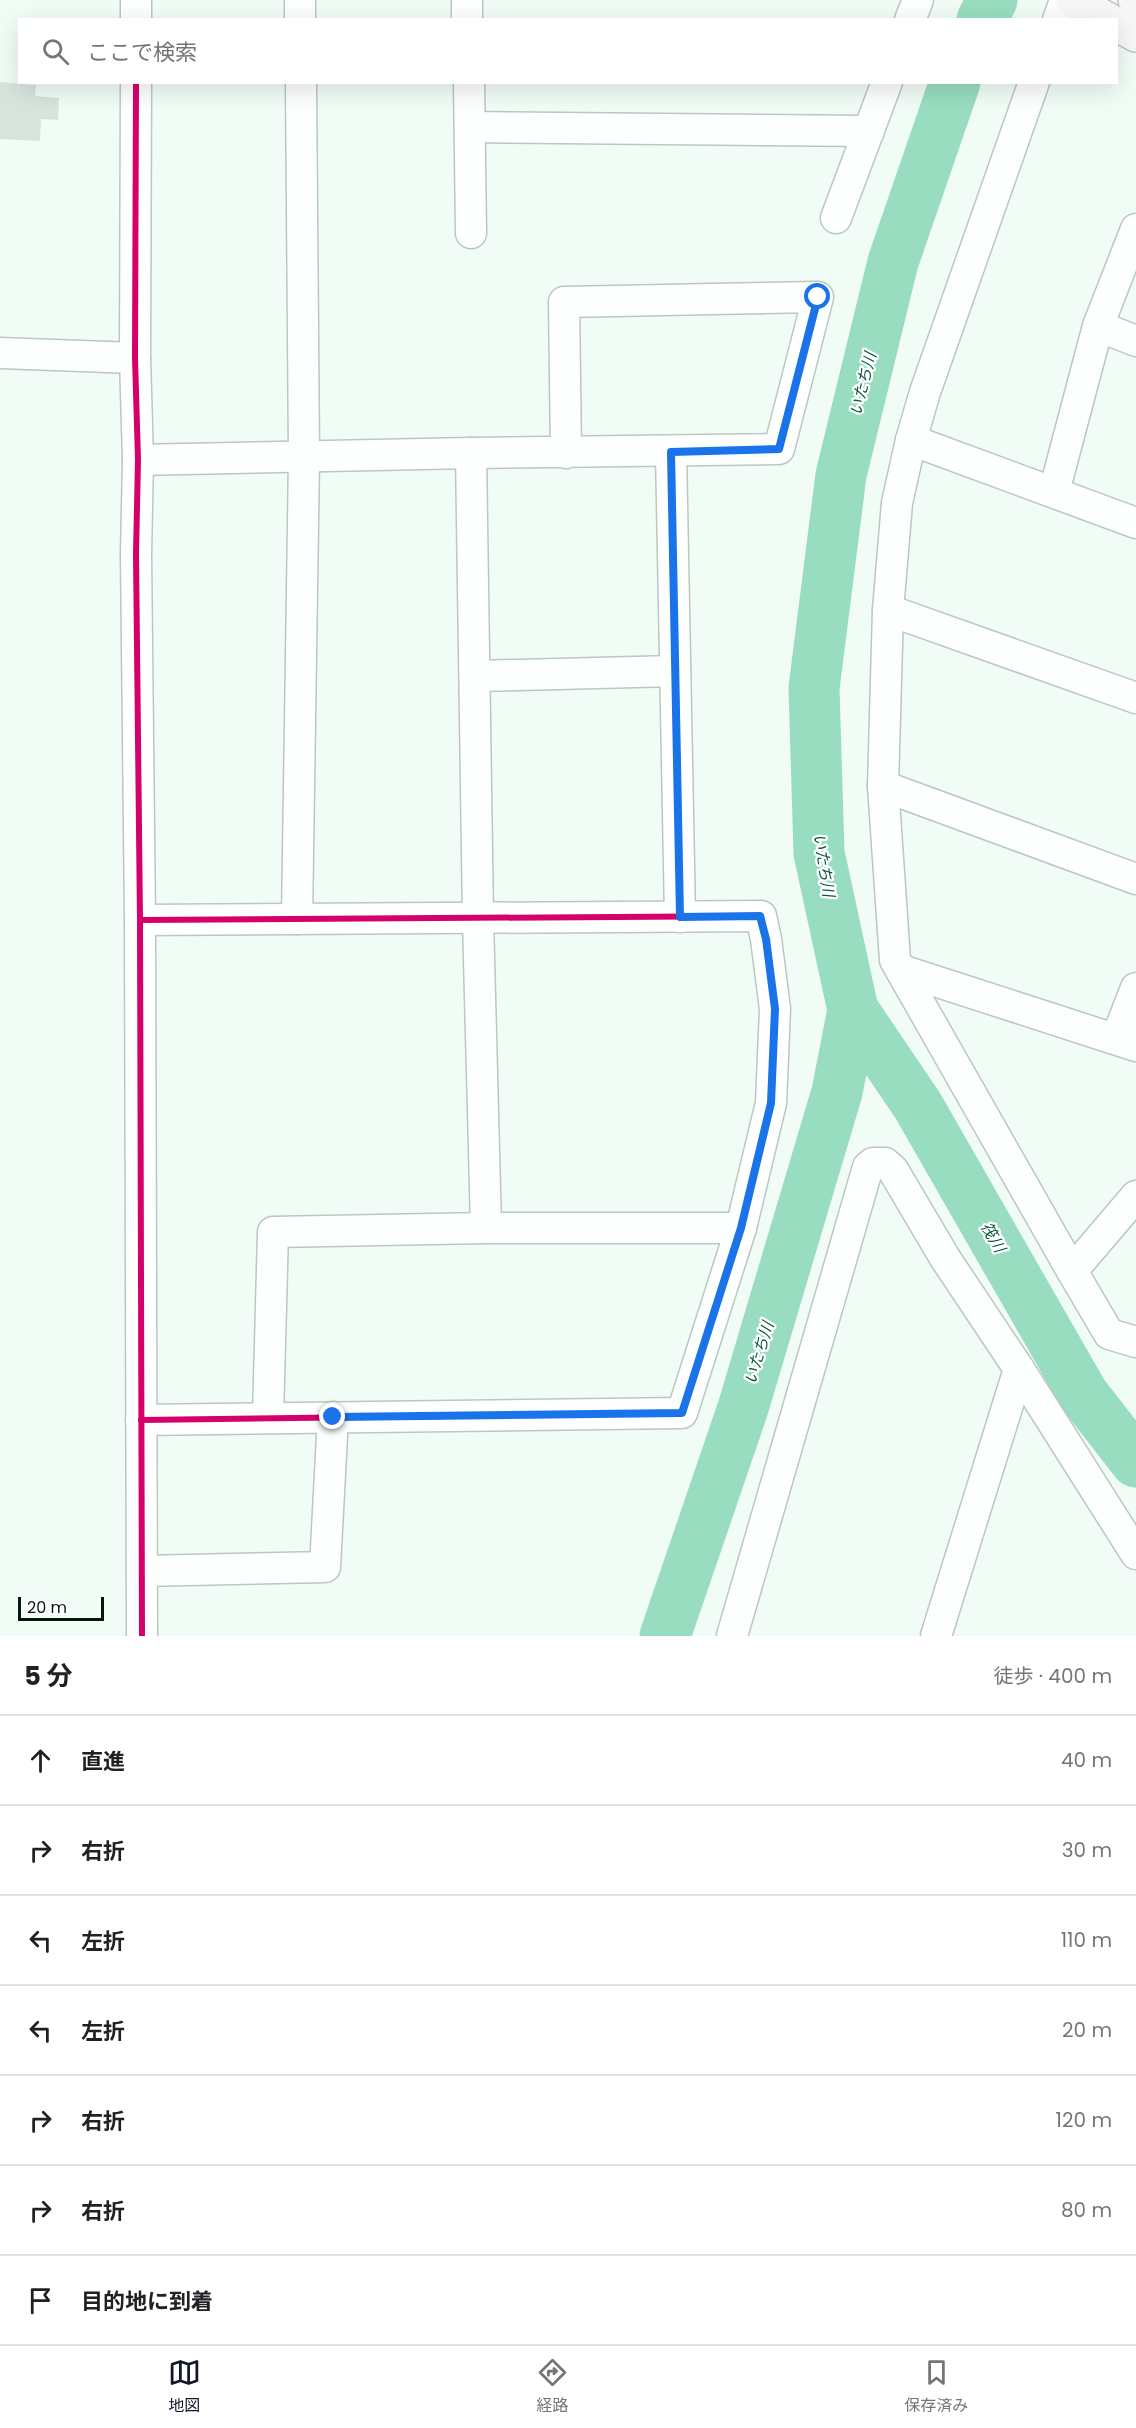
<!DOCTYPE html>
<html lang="ja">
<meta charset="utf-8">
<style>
:root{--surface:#fff;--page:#f2f2f2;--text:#202124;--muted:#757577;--line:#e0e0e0;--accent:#111827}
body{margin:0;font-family:Poppins,"Noto Sans JP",sans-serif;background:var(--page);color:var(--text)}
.scale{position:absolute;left:18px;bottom:15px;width:86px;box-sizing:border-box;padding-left:6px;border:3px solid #07150e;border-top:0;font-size:16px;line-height:21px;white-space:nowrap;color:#07150e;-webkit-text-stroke:4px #fff;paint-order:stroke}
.stop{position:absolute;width:18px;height:18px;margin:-14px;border:4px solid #1a73e8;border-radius:50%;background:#fff}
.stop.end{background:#1a73e8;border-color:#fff;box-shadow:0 2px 6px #0008}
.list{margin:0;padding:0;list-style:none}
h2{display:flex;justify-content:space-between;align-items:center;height:78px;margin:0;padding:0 24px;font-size:26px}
h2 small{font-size:20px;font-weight:400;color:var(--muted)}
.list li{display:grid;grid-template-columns:39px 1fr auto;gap:18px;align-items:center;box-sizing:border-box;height:90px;padding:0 24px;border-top:2px solid var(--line)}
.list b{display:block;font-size:22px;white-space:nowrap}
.list em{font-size:20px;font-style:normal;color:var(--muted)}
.icon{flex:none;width:33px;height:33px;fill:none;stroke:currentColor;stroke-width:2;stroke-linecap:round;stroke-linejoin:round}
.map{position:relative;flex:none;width:1136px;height:1636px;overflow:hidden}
.search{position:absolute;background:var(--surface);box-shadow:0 6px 24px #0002;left:18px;right:18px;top:18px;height:66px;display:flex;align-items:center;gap:15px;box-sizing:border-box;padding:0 21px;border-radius:0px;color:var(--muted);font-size:22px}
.sheet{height:708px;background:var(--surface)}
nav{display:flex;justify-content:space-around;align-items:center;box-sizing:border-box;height:84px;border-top:2px solid var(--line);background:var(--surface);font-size:16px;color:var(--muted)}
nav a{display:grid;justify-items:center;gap:3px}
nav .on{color:var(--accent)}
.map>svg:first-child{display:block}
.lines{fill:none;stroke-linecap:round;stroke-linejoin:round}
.river{stroke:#98ddbf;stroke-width:51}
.building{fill:#d7e3dd}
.street-casing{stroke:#bbc7c1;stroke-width:33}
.secondary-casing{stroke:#bbc7c1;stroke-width:36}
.street{stroke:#fdfffe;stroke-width:30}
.secondary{stroke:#f8f7f8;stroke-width:33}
.cycleway-casing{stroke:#fff;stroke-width:10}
.cycleway{stroke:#d6006c;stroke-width:6}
.route{stroke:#1a73e8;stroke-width:8}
.labels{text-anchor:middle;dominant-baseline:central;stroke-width:4.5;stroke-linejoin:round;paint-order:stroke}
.water-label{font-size:16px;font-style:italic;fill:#0b583e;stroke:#fff}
</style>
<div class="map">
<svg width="1136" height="1636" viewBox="0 0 1136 1636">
<rect width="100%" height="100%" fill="#f2fcf7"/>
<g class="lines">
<g class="river">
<polyline points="982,20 992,0"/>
<polyline points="853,1010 918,1106 1083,1394 1136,1462"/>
<polyline points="665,1636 743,1408 837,1092 853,1010 819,853 814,688 841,475 893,262 955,82"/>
</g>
</g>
<polygon class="building" points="0,82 36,85 35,96 59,98 58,120 41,119 40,141 0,139"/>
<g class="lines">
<defs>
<g id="street">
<polyline points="300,0 300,20"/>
<polyline points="467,0 467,20"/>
<polyline points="136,20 136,0"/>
<polyline points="910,20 918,0"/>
<polyline points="1058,20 1065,0"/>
<polyline points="136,82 135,358 138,460 136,554 140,920 142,1636"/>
<polyline points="469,82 471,233"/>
<polyline points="1034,82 925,392 911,440 897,503 888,610 883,786 895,960 1072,1271"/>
<polyline points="470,127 869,131"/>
<polyline points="836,218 887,82"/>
<polyline points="1098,326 1136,341"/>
<polyline points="0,353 135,358"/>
<polyline points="911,440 1136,523"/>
<polyline points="671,451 680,917"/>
<polyline points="471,453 779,449 818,297 564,302 566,453"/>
<polyline points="138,460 471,453 478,919 486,1228"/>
<polyline points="1054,492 1098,326 1136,229"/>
<polyline points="888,610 1136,698"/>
<polyline points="475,676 675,671"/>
<polyline points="883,786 1136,879"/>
<polyline points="297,919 304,458 301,82"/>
<polyline points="140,920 761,916 766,939 775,1009 771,1103 741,1228 682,1413 141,1420"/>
<polyline points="901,970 1136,1046"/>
<polyline points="1116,1039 1136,988"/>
<polyline points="1136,1196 1072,1271 1109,1334 1136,1342"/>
<polyline points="268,1417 273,1232 486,1228 741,1228"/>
<polyline points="142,1571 325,1567 333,1417"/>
<polyline points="732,1636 868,1167 873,1163 885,1163 893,1170 945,1258 1019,1369 1136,1554"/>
<polyline points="936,1636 1019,1369"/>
</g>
<g id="secondary">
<polyline points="1073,0 1109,20"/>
<polyline points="1135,0 1136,1"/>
<polyline points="1116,24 1136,35"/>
</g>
</defs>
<use href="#street" class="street-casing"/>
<use href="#secondary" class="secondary-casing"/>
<use href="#street" class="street"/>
<use href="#secondary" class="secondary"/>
<defs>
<g id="cycleway">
<polyline points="136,82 135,358 138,460 136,554 140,920 142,1636"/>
<polyline points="140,920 761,916 766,939 775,1009 771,1103 741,1228 682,1413 141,1420"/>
</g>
</defs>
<use href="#cycleway" class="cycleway-casing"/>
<use href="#cycleway" class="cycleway"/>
</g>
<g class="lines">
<polyline class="route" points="333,1417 682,1413 741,1228 771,1103 775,1009 766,939 760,916 680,917 671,452 779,449 818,297"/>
</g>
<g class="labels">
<g class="water-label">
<text transform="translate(863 384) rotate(-76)">いたち川</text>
<text transform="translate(824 865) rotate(81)">いたち川</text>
<text transform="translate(993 1237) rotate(60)">筏川</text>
<text transform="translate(759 1353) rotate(-73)">いたち川</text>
</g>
</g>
</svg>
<div class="scale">20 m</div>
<div class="stop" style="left:818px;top:297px"></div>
<div class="stop end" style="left:333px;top:1417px"></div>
<div class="search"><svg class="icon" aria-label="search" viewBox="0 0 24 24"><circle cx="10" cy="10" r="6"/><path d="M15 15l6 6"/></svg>ここで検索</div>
</div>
<section class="sheet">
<h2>5 分<small>徒歩 · 400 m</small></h2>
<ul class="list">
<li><svg class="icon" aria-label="ahead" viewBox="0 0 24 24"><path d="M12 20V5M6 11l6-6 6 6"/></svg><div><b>直進</b></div><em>40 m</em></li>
<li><svg class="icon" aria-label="right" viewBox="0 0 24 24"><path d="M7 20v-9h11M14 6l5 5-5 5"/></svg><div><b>右折</b></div><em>30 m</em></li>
<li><svg class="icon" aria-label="left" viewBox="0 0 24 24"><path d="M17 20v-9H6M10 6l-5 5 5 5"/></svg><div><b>左折</b></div><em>110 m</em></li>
<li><svg class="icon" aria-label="left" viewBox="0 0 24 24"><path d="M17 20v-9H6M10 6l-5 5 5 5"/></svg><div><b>左折</b></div><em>20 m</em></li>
<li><svg class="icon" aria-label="right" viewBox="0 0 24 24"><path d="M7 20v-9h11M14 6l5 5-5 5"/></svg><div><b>右折</b></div><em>120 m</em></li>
<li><svg class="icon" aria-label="right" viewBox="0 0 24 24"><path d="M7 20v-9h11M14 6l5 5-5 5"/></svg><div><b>右折</b></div><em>80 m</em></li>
<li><svg class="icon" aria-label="arrive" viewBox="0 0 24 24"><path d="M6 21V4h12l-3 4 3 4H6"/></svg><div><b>目的地に到着</b></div></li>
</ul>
</section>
<nav>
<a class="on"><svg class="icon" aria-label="map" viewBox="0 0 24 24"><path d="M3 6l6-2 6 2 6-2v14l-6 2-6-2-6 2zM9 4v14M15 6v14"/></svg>地図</a>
<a><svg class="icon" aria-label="directions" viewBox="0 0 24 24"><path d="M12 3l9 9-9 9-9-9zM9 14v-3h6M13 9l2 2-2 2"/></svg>経路</a>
<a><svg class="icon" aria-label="saved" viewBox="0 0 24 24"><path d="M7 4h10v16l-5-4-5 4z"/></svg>保存済み</a>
</nav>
